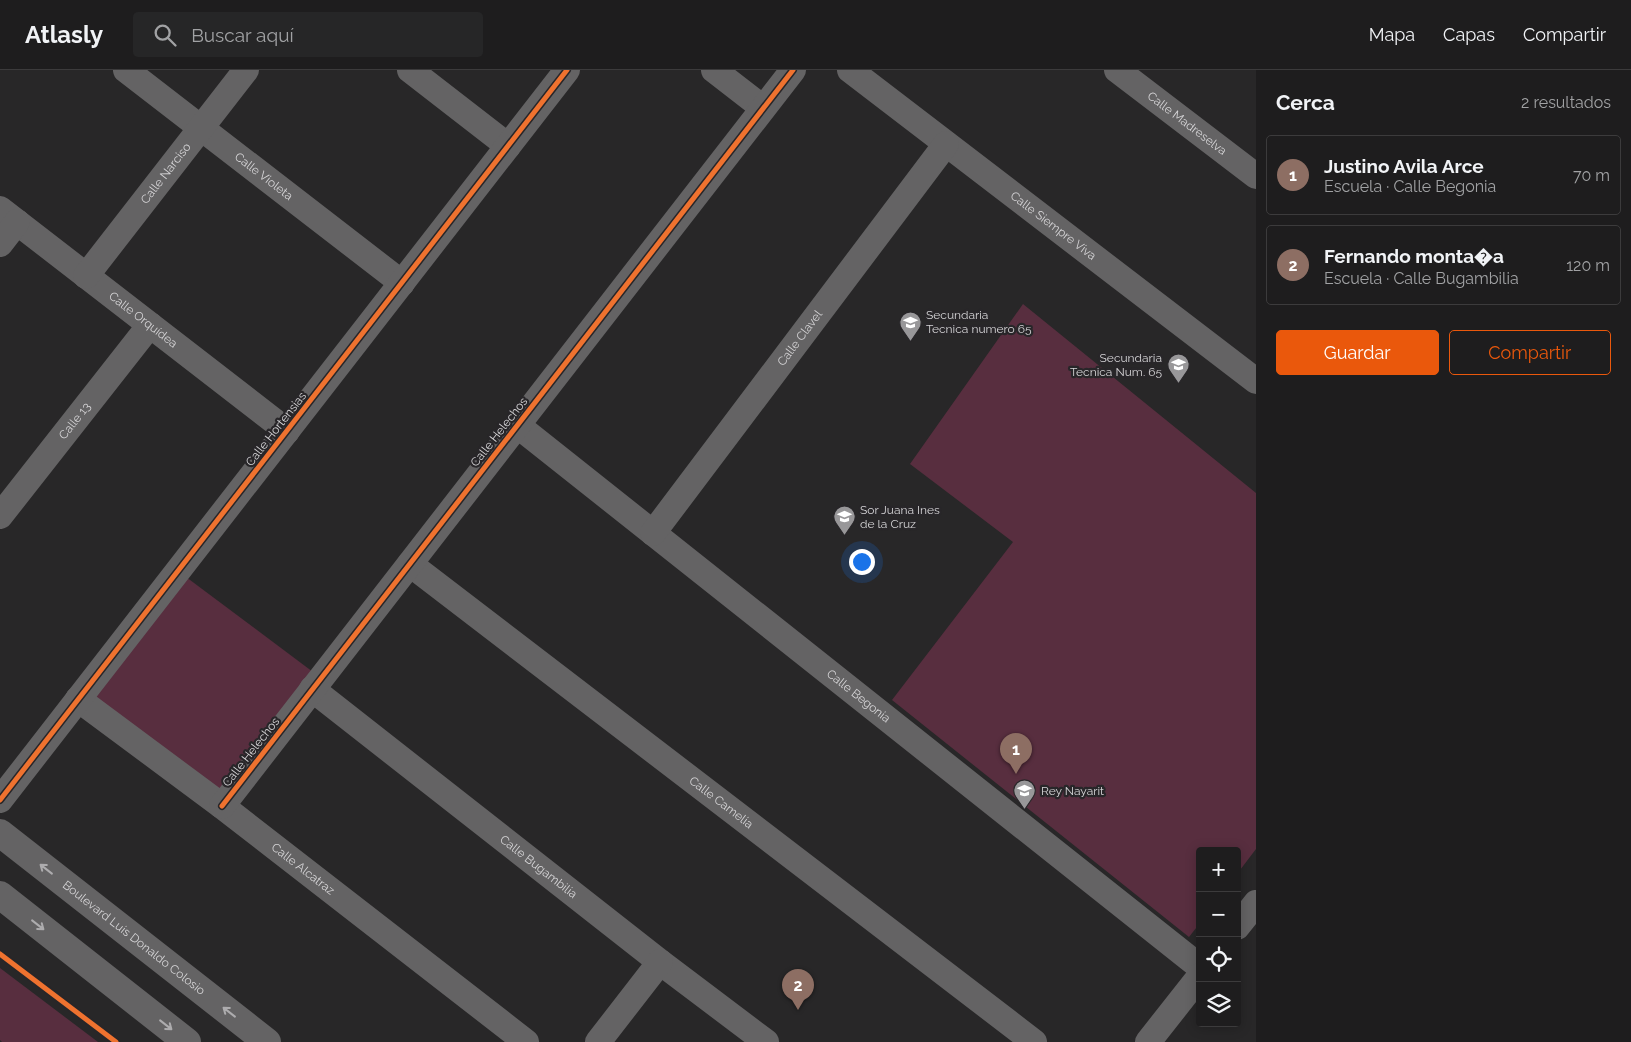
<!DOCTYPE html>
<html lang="es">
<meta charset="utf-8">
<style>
:root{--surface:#1e1d1e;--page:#262627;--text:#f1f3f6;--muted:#a1a2a4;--line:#3c3b3c;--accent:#ea580c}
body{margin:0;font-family:Raleway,sans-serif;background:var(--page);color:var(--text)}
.controls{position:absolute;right:15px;bottom:15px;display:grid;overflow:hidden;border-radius:5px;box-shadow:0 2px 12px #0003}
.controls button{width:45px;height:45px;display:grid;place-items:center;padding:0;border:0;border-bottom:1px solid var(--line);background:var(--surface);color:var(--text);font:25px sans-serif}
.you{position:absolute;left:861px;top:491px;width:18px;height:18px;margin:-12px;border:4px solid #fff;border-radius:50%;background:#1a73e8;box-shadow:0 0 0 8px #1a73e833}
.badge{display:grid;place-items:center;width:32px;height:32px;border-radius:50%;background:var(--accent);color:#fff;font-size:16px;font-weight:700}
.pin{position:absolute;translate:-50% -41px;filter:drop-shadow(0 1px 2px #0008)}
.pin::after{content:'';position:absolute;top:26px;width:18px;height:15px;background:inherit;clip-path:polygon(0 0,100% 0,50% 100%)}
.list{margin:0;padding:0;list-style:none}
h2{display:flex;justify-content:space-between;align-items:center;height:65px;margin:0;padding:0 20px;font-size:21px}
h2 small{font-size:16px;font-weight:400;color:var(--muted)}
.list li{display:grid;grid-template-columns:32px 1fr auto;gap:15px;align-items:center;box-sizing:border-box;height:80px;margin:0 10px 10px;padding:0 10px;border:1px solid var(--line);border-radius:5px}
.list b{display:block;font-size:19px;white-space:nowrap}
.list p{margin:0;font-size:16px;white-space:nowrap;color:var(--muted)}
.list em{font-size:16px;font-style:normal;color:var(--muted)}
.actions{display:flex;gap:10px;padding:15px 20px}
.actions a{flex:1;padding:11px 0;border:1px solid var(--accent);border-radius:5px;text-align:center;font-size:18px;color:var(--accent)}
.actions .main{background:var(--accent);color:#fff}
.icon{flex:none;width:28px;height:28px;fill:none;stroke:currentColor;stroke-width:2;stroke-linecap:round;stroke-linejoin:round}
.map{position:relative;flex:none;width:1256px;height:972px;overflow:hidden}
header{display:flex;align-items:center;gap:30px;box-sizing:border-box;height:70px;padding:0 25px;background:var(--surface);border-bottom:1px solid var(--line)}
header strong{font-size:24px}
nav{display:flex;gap:28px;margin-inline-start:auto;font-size:18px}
.search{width:350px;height:45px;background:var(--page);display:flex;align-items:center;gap:12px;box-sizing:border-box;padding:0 18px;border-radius:5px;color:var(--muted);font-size:19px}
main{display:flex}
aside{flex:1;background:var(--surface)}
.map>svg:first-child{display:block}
.green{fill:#582e3f}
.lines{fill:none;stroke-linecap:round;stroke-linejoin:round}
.minor{stroke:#646364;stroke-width:26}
.major{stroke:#646364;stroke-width:28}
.cycleway-casing{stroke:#282629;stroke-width:8}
.cycleway{stroke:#ef722f;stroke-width:5}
.oneway{stroke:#adacae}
.labels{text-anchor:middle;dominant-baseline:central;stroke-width:4.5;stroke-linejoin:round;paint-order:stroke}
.street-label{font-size:12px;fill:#d5d4d6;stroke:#282629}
.poi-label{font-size:12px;fill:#d5d4d6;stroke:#282629;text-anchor:start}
</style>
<header>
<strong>Atlasly</strong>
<div class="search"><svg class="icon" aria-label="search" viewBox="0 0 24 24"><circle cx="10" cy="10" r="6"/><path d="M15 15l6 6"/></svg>Buscar aquí</div>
<nav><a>Mapa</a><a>Capas</a><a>Compartir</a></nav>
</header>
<main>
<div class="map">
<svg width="1256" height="972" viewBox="0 0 1256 972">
<rect width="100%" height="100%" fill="#282728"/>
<g class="green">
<polygon points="1023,234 1256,423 1256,779 1237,804 1237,781 1200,781 1200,853 1189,867 892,630 1013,472 910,394"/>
<polygon points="178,501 321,608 222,736 78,629"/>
<polygon points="0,898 98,972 2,972 0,970"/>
</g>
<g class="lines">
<g class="minor">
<path id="s1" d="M126 0 402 213"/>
<polyline points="410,0 508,76"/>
<polyline points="714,0 763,38"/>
<path id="s2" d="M850 0 1256 311"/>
<path id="s3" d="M1117 0 1256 106"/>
<path id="s4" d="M0 139 287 361"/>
<polyline points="0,174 17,152"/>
<path id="s5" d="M86 206 246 0"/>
<path id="s6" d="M517 355 1200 897"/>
<path id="s7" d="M0 446 150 255"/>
<path id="s8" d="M653 463 946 74"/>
<path id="s9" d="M410 494 1034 972"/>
<path id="s10" d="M312 619 660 892 766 972"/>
<path id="s11" d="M78 629 222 736 526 972"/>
<polyline points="0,730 567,0"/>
<polyline points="222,736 793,0"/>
<polyline points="1237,857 1256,833"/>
<polyline points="598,972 660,892"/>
<polyline points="1148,972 1200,906"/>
</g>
<g class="major">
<path id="s12" d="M0 763 267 972"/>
<polyline points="0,825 187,972"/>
</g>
<defs>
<g id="cycleway">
<polyline points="0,730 567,0"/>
<polyline points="222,736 793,0"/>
<polyline points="0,884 116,972"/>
</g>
</defs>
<use href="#cycleway" class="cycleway-casing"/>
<use href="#cycleway" class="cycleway"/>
</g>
<defs><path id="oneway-shaft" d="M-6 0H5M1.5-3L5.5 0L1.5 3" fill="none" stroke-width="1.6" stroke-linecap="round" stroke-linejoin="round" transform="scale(1.25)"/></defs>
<g class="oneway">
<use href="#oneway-shaft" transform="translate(46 799) rotate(-142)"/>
<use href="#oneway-shaft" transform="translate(38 855) rotate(38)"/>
<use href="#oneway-shaft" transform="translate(229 942) rotate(-142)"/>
<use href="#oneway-shaft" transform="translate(166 955) rotate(38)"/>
</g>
<defs>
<symbol id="school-pin" viewBox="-11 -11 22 30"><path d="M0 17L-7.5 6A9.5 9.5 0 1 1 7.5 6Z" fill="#989799" stroke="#282629"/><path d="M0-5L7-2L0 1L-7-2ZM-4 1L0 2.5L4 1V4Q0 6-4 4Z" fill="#fff"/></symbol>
</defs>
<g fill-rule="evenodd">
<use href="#school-pin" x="898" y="240" width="25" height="34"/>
<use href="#school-pin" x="1166" y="282" width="25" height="34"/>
<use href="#school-pin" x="832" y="434" width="25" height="34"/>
<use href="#school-pin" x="1012" y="708" width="25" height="34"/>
</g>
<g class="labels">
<g class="street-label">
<text stroke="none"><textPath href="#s3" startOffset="88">Calle Madreselva</textPath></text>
<text stroke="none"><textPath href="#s5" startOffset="130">Calle Narciso</textPath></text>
<text stroke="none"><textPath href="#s1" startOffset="174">Calle Violeta</textPath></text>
<text stroke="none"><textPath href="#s2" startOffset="256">Calle Siempre Viva</textPath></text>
<text stroke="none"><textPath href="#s4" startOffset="181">Calle Orquídea</textPath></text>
<text stroke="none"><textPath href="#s8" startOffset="244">Calle Clavel</textPath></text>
<text stroke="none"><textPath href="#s7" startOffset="121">Calle 13</textPath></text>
<text transform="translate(276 359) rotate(-52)">Calle Hortensias</text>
<text transform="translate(499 362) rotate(-52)">Calle Helechos</text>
<text stroke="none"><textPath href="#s6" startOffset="436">Calle Begonia</textPath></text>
<text transform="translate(251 682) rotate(-52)">Calle Helechos</text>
<text stroke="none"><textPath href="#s9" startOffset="392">Calle Camelia</textPath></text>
<text stroke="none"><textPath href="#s10" startOffset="288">Calle Bugambilia</textPath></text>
<text stroke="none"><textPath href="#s11" startOffset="282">Calle Alcatraz</textPath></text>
<text stroke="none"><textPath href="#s12" startOffset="170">Boulevard Luis Donaldo Colosio</textPath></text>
</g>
<g class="poi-label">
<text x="926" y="245">Secundaria<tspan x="926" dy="14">Tecnica numero 65</tspan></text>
<text x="1162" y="288" text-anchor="end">Secundaria<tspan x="1162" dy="14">Tecnica Num. 65</tspan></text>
<text x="860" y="440">Sor Juana Ines<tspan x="860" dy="14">de la Cruz</tspan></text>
<text x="1041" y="721">Rey Nayarit</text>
</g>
</g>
</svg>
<div class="controls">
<button>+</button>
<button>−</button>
<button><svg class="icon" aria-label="locate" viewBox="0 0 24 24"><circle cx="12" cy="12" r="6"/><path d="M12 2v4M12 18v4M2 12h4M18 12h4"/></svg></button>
<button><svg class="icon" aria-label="layers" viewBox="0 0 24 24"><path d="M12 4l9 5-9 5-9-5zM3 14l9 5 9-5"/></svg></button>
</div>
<div class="you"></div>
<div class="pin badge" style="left:1016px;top:704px;background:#8d6e63">1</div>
<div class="pin badge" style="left:798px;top:940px;background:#8d6e63">2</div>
</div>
<aside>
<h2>Cerca<small>2 resultados</small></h2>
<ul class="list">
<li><span class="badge" style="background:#8d6e63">1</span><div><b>Justino Avila Arce</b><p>Escuela · Calle Begonia</p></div><em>70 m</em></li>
<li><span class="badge" style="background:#8d6e63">2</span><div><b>Fernando monta�a</b><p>Escuela · Calle Bugambilia</p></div><em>120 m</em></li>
</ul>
<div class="actions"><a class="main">Guardar</a><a>Compartir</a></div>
</aside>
</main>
